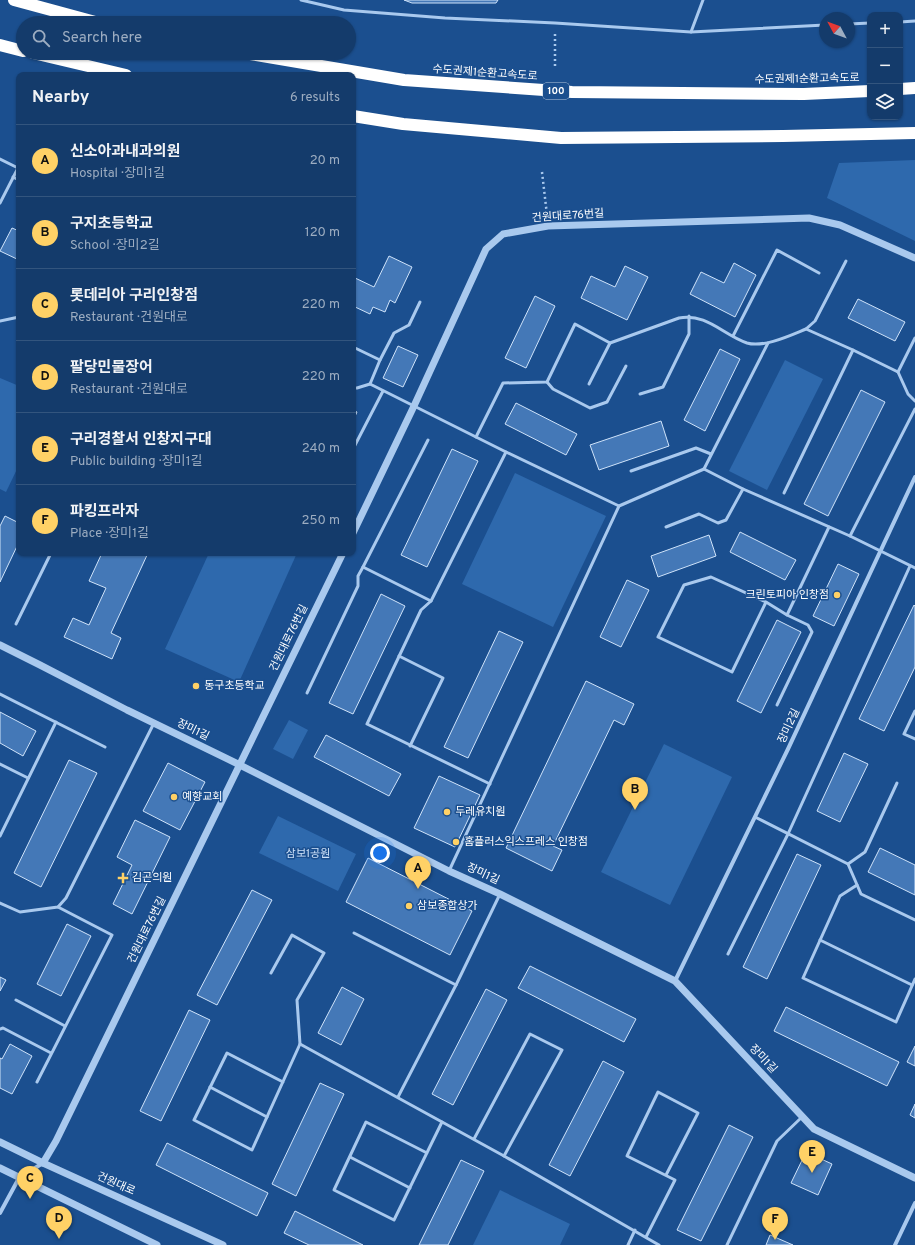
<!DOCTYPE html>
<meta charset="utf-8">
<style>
:root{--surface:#143b6b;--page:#1d4271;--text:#f1f3f6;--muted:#9dadc1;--line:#33557e;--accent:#ffd166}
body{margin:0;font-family:Overpass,"Noto Sans KR",sans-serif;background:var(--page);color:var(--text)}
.controls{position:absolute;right:12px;top:12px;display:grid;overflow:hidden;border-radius:8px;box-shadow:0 1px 3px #0004}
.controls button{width:36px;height:36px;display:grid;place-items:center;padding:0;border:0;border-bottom:1px solid var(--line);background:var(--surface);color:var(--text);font:20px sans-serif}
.compass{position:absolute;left:819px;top:12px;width:36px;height:36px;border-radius:50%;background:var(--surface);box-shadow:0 1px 3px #0004;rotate:311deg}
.you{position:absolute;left:380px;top:853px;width:14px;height:14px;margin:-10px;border:3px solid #fff;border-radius:50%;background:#1a73e8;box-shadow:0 0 0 6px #1a73e833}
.badge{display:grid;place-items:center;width:26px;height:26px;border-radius:50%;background:var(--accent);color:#111;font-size:13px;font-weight:700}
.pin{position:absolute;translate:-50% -33px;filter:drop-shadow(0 1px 2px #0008)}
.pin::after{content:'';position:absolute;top:21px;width:14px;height:12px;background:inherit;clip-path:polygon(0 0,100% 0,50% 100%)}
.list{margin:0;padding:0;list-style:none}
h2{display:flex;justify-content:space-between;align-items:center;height:52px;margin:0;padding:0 16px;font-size:17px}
h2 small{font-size:13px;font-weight:400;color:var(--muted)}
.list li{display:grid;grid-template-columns:26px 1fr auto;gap:12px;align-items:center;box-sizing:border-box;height:72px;padding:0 16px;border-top:1px solid var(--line)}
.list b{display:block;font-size:15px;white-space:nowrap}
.list p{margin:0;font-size:13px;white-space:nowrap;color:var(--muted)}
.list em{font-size:13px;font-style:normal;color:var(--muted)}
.icon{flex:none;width:22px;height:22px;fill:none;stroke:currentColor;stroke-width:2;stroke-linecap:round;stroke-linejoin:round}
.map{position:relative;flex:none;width:915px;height:1245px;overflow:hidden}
.search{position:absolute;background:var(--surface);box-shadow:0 1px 3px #0004;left:16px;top:16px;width:340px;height:44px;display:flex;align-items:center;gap:10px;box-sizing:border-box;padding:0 14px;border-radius:22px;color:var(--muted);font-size:15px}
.panel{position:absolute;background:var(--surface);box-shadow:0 1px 3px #0004;left:16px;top:72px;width:340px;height:484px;border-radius:8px}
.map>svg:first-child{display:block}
.green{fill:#2e69ad}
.building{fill:#4478b7;stroke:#cfe3fa}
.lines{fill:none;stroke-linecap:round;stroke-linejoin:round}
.path{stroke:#a9c9ee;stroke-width:2.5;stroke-dasharray:2 3;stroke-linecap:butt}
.service{stroke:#a9c9ee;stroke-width:3}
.minor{stroke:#a9c9ee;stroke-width:4}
.tertiary{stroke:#a9c9ee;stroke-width:7}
.motorway{stroke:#fff;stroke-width:12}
.poi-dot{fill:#ffd166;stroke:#1b4f8f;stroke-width:1.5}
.labels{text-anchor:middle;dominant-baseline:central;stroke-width:3;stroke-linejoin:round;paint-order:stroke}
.shield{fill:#1b4f8f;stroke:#bbcadd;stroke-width:1}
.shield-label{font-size:10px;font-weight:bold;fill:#fff}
.street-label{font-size:11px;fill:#fff;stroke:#1b4f8f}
.poi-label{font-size:11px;fill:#fff;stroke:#1b4f8f;text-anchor:start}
.park-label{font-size:11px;fill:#cfe3fa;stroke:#1b4f8f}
</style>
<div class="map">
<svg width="915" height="1245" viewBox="0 0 915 1245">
<rect width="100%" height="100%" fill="#1b4f8f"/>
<g class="green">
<polygon points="915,160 915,241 827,198 839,163"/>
<polygon points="785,360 823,379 767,490 729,471"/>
<polygon points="0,378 19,386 19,465 6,492 0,489"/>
<polygon points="515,473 606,516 553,627 462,584"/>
<polygon points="209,553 297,553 239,682 165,649"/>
<polygon points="289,720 308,730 293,759 273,749"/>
<polygon points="664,744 732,777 670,905 601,872"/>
<polygon points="278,816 356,854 338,891 259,853"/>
<polygon points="500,1190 570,1224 560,1245 473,1245"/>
</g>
<g class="building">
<polygon points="404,0 498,0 496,3 412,3"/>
<polygon points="12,228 19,231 19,260 0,251"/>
<polygon points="389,256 412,267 395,303 390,300 385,312 373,307 370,314 353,306 353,277 374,287"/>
<polygon points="734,263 756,275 735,317 690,294 701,272 724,283"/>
<polygon points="625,266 648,277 627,320 581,298 591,276 615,287"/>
<polygon points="535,296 555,306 526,368 505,358"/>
<polygon points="858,299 905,322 895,341 848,318"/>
<polygon points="398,346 418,355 403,387 383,378"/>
<polygon points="720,349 740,359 705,431 684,420"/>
<polygon points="861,390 885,402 828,516 804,504"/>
<polygon points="516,403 577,434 566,455 505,424"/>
<polygon points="353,410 357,412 353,421"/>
<polygon points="661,421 669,446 599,470 590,445"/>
<polygon points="452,449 478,461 427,567 401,555"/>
<polygon points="5,516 19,523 19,542 0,582 0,526"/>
<polygon points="740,532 796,560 785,580 730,552"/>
<polygon points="709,535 716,556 658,577 651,556"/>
<polygon points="102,553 148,553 111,633 121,638 112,659 64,637 73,618 89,625 106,588 89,581"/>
<polygon points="838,564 859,574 834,626 813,616"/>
<polygon points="627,580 649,590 621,647 600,637"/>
<polygon points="381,594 405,606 353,714 329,703"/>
<polygon points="914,605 915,606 915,667 884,731 859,719"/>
<polygon points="777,620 801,632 761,713 737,701"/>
<polygon points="499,631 523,642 468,758 444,747"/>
<polygon points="586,681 634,704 624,725 614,720 553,846 562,850 552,871 506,848"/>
<polygon points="0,712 36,731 23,756 0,743"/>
<polygon points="326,735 401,774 389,796 314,757"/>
<polygon points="844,753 868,764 840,822 817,811"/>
<polygon points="69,760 97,773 41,887 14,873"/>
<polygon points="168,763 205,782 180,830 143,811"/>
<polygon points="439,776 480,795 455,847 414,828"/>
<polygon points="135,820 170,837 132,914 113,904 132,865 117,857"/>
<polygon points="880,848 915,865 915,895 868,872"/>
<polygon points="797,854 821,865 767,979 743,967"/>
<polygon points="368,858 472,911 450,955 346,902"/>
<polygon points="252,890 272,900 217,1005 197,995"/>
<polygon points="67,924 91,936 61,996 37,984"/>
<polygon points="530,966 636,1019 624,1042 518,988"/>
<polygon points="0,977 6,980 0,991"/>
<polygon points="342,987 364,999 341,1045 318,1033"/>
<polygon points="486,989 507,1000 453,1105 432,1094"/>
<polygon points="786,1007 899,1062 887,1086 774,1031"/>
<polygon points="189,1010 210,1020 161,1121 140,1111"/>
<polygon points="10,1044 32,1056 12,1094 0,1088 0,1058 2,1059"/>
<polygon points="915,1046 915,1066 907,1062"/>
<polygon points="603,1061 624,1072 570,1176 549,1165"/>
<polygon points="320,1083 344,1094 296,1196 272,1184"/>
<polygon points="915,1104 915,1118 910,1115"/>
<polygon points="729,1125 753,1137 701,1241 677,1230"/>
<polygon points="167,1143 268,1193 257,1216 156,1165"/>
<polygon points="806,1152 832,1164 818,1195 791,1183"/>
<polygon points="461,1160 484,1171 448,1245 419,1245"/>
<polygon points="295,1211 363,1245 309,1245 284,1233"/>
<polygon points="770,1235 793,1245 766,1245"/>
</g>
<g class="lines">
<g class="path">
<polyline points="555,66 555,31"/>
<polyline points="542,172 547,215"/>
</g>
<g class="service">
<polyline points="301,0 344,10 445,18 555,23 691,32 703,0"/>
<polyline points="900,22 915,21"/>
<polyline points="849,24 870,23"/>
<polyline points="691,32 825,25"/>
<polyline points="0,159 18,168 0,203"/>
<polyline points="13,177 19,180"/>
<polyline points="0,321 19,317"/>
<polyline points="806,329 815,321 846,261"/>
<polyline points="733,336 777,250 819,273"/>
<polyline points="353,347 380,360 370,384"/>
<polyline points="380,360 394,333 409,325 420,302"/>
<polyline points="898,372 915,338"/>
<polyline points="547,382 553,389 590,408 607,402 626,366"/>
<polyline points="589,384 610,343"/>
<polyline points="353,388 357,388 370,384 506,452 431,601 421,610 367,724 490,784"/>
<polyline points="640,394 663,387 689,334 689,316"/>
<path d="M476 437 503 383 547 382 575 324 610 343 679 318C707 313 723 335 747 343 764 348 791 335 806 329L853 350 898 372 908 394 915 401"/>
<polyline points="428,440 363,567 431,601"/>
<polyline points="353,449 383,391"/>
<polyline points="506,452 619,506"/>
<polyline points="704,469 768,343"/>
<polyline points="631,471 696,448 711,454"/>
<polyline points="784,493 853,350"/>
<polyline points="666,527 699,514 718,523 726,520 743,489"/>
<polyline points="850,536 915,409"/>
<polyline points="766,602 732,672 658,637 684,585 711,577 766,602 787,615 829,527"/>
<polyline points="16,624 51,553"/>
<polyline points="399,656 443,678 410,746"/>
<polyline points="307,693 358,586 358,576 363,567"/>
<polyline points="0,694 105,747"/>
<polyline points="777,705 812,632 808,625 787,615"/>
<polyline points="915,711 904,734 915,739"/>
<polyline points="0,764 28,778"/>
<polyline points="755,817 848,864 861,894 915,920"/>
<polyline points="0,836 56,722"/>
<polyline points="848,864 865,852 897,783"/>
<polyline points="449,871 619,506 704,469 743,489 850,536 915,568"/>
<polyline points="857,885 840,896 803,978 896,1022 915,979"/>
<polyline points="0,903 20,912 58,907 66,898 154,723"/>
<polyline points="354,933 456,985 500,894"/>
<polyline points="820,940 912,985"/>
<polyline points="728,954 788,834 910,566"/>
<polyline points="271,973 292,935 324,953 297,1000 300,1044 252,1150 194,1120 227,1053 283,1082"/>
<polyline points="16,1000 65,1026"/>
<polyline points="0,1029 3,1028 51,1053"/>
<polyline points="300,1044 504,1156 659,1245"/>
<polyline points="37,1082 112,935 58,907"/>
<polyline points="210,1087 267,1117"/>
<polyline points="398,1097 456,985"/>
<polyline points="474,1139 530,1034 562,1050 504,1156"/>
<polyline points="427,1153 366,1122 334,1190 394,1220 442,1122"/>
<polyline points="350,1157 410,1188"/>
<polyline points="646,1237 675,1180 627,1156 658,1092 698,1113 666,1175"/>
<polyline points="628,1245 635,1230"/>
<polyline points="727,1245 777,1141 802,1117"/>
</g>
<g class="minor">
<polyline points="675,981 788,749 915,477"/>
<polyline points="0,1213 19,1178 43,1163"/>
<polyline points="895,1245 915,1203"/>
</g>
<g class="tertiary">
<polyline points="353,533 414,406 486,249 503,234 548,226 809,218 840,225 915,258"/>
<polyline points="0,645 40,665 127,710 240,765 449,871 500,894 675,981 814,1129 915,1178"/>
<polyline points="0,1142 43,1163 223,1245"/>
<polyline points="43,1163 56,1141 343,553"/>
<polyline points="0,1168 157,1245"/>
</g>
<g class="motorway">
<polyline points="14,0 99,23"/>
<polyline points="0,45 23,51"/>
<polyline points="33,53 126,75"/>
<polyline points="244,53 404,80 572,92 804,94 870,91"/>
<polyline points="900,89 915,88"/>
<polyline points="353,116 403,124 561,138 783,136 915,133"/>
</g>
</g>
<g class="poi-dot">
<circle cx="837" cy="595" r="4"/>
<circle cx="196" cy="686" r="4"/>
<circle cx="174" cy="797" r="4"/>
<circle cx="447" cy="812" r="4"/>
<circle cx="456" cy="842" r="4"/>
<path d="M121 872h4v4h4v4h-4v4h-4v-4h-4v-4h4z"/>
<circle cx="409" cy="906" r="4"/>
</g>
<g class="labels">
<rect class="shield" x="543" y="83" width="26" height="16" rx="3"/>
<g class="shield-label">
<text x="556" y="91">100</text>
</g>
<g class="street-label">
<text transform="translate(485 73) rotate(4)">수도권제1순환고속도로</text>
<text transform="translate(807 79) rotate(-1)">수도권제1순환고속도로</text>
<text transform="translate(568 216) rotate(-4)">건원대로76번길</text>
<text transform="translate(289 638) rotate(-64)">건원대로76번길</text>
<text transform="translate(789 726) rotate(-65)">장미2길</text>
<text transform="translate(193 730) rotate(26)">장미1길</text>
<text transform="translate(483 874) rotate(25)">장미1길</text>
<text transform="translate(147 930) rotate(-64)">건원대로76번길</text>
<text transform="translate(763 1059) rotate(47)">장미1길</text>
<text transform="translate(116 1184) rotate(24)">건원대로</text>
</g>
<g class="poi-label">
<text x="829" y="595" text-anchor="end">크린토피아 인창점</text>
<text x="204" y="686">동구초등학교</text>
<text x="182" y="797">예향교회</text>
<text x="455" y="812">두레유치원</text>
<text x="464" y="842">홈플러스익스프레스 인창점</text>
<text x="132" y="878">김곤의원</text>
<text x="417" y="906">삼보종합상가</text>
</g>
<g class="park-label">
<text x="308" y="854">삼보1공원</text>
</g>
</g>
</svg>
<div class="controls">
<button>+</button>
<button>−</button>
<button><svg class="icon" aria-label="layers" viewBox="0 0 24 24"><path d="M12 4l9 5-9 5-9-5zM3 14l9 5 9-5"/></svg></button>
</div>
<svg class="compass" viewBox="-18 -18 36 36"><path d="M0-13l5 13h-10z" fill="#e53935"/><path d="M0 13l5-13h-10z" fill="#9dadc1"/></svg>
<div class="you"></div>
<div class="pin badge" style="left:418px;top:889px">A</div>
<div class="pin badge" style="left:635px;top:810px">B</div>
<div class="pin badge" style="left:30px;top:1199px">C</div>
<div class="pin badge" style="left:59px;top:1239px">D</div>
<div class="pin badge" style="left:812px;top:1173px">E</div>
<div class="pin badge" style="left:775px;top:1240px">F</div>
<div class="search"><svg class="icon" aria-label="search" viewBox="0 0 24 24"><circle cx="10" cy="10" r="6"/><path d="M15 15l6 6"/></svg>Search here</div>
<section class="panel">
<h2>Nearby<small>6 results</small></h2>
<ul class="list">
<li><span class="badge">A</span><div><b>신소아과내과의원</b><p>Hospital · 장미1길</p></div><em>20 m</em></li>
<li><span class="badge">B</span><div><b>구지초등학교</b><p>School · 장미2길</p></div><em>120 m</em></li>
<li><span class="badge">C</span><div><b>롯데리아 구리인창점</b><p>Restaurant · 건원대로</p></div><em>220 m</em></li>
<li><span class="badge">D</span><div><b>팔당민물장어</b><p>Restaurant · 건원대로</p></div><em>220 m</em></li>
<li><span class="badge">E</span><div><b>구리경찰서 인창지구대</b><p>Public building · 장미1길</p></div><em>240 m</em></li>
<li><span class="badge">F</span><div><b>파킹프라자</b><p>Place · 장미1길</p></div><em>250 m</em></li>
</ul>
</section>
</div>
